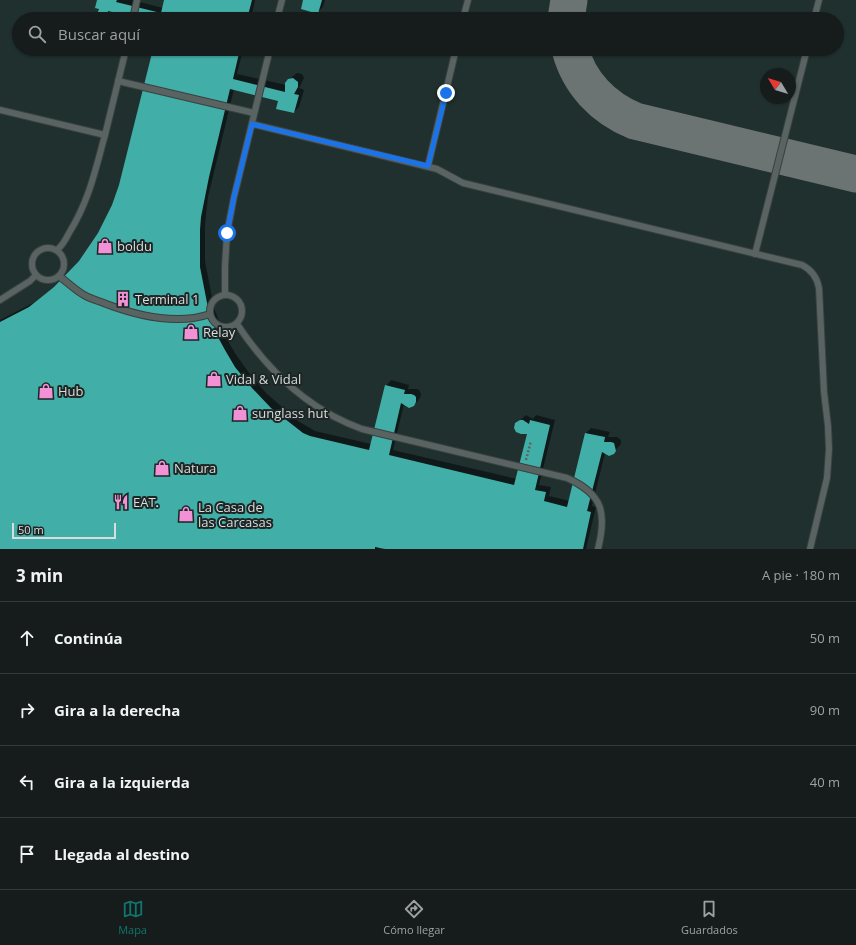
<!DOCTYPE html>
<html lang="es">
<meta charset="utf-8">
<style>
:root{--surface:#161c1c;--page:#232929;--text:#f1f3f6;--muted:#9ea1a3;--line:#353a3b;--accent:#0f766e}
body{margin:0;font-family:"Open Sans",sans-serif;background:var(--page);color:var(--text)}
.compass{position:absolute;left:760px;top:68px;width:36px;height:36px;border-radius:50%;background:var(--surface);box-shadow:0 1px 3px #0004;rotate:308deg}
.scale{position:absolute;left:12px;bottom:10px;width:104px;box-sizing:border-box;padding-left:4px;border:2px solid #d8dedd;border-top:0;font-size:11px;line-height:14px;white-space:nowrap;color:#d8dedd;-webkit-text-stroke:3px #1d2525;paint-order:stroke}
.stop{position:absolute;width:12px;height:12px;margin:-9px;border:3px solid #1a73e8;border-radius:50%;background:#fff}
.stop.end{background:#1a73e8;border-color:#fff;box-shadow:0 1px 4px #0008}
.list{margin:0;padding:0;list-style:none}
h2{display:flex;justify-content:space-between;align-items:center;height:52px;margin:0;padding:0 16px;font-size:17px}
h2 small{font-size:13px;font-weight:400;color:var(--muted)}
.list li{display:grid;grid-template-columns:26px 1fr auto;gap:12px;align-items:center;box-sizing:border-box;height:72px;padding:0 16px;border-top:1px solid var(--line)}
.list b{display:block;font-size:15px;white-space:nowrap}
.list em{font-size:13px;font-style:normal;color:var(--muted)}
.icon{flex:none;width:22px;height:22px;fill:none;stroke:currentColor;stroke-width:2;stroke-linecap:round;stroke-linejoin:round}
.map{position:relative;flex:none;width:856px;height:549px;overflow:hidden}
.search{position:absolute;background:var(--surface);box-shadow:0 1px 3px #0004;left:12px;right:12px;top:12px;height:44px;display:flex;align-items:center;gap:10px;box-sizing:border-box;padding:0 14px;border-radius:22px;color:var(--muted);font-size:15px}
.sheet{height:340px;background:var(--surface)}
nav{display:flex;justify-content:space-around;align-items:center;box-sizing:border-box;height:56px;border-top:1px solid var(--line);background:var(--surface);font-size:11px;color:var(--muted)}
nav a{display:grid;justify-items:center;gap:2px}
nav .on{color:var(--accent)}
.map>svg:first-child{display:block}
.built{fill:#1f302f;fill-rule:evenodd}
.shadow{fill:#0007}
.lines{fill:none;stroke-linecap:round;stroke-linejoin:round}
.taxiway{stroke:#6c7373;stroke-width:37}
.building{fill:#41afa8}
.lane-casing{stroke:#394040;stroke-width:8}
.path{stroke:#5b6262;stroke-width:2.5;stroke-dasharray:2 2;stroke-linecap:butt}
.lane{stroke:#596362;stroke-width:6}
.route{stroke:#1a73e8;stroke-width:5}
.labels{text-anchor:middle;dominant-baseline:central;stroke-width:4;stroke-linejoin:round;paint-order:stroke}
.poi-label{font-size:13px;fill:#d8dedd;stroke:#1d2525;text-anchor:start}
</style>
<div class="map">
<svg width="856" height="549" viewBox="0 0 856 549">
<rect width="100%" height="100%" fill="#1d2525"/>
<path class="built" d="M0 0H856V549H583L591 513 544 501 546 492 310 436 303 433 271 408 252 388 230 358 219 339 213 325 206 302 201 278 199 257 201 217 209 177 127 156 119 218 26 332 0 337ZM19 19H837V49H19ZM766 74H790V98H766Z"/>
<g class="shadow">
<polygon points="98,0 132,0 163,8 165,0 255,0 251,19 143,19 114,12 113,16 110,19 96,19 101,9"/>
<polygon points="304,0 325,0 323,7 318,12"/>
<polygon points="154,49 243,49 237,74 286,85 287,81 297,73 302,74 304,78 299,88 304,90 299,107 294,112 280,100 234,89 208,197 205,224 205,261 214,308 224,334 235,353 249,373 266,393 298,421 315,431 371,444 386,386 391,380 409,385 408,389 417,389 419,390 421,394 420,398 415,404 404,404 393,450 517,479 528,432 516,424 526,415 533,419 536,415 555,420 539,485 551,487 549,496 570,501 586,433 591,428 610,432 608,437 617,437 621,440 621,444 611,455 605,453 592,506 596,507 586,549 389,549 379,547 379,549 0,549 0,320 35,302 60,283 80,262 91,247 113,205 120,185"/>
</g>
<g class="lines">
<g class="taxiway">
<polyline points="566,19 569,0"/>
<path d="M570 49C579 83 603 108 635 121L856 174"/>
</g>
</g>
<g class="building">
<polygon points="97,0 117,0 116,2 161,13 164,0 252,0 247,19 139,19 108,11 109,19 95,19 99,9 95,8"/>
<polygon points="303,0 322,0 318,14 301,9"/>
<polygon points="153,49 240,49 233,79 285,92 285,83 288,79 293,78 298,82 298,87 294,94 299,95 294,113 276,109 278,101 230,89 209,177 201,217 200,230 200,267 209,313 219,339 225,350 235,367 252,388 271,408 303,433 310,436 369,450 385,385 405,390 404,394 411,394 414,395 416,397 416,402 414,406 409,408 401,403 389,455 514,485 527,434 521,434 516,432 514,428 515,423 520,420 523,420 529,424 530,420 550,425 535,490 546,492 544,501 567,507 585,433 605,437 604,442 611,442 614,443 616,451 614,454 609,456 602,452 587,511 591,512 583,549 385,549 375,547 375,549 0,549 0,322 29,307 54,287 79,261 98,233 112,205 119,185"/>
</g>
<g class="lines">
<defs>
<g id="lane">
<polyline points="133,19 137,0"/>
<polyline points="277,19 282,0"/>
<polyline points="463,19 468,0"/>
<polyline points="814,19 819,0"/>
<polyline points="118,81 254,113"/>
<polyline points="0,110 105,135 126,49"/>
<path d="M252 124 437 169 463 183 802 265C812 270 817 277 819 288L824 392 828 426 829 449 827 478 810 549"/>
<polyline points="428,166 456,49"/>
<circle cx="48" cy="264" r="16"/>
<path d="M57 250C62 246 66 239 69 233 89 201 95 171 105 135"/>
<polyline points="755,254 807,49"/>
<path d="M59 276C67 282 75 290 84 295 89 298 95 300 101 302 134 315 175 326 210 314"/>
<circle cx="226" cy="311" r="16"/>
<polyline points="225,295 225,267 227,233 234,197 270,49"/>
<polyline points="0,300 30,281 36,275"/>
<path d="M237 324C268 371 309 410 362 429L567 478C603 494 607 513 598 549"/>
</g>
</defs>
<use href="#lane" class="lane-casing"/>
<polyline class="path" points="526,460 531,441"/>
<use href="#lane" class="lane"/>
</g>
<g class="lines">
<polyline class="route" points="227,233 234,197 252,124 428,166 446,93"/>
</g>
<defs>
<symbol id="shop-bare" viewBox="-9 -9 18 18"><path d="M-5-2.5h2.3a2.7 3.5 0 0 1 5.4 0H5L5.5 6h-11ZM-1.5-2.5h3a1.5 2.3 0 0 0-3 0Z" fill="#f391d6" stroke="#1d2525" stroke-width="2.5" paint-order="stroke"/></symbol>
<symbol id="building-bare" viewBox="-9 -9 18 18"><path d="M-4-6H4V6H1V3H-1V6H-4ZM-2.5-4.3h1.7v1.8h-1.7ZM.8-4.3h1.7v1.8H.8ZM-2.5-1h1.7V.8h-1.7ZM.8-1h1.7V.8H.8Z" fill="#f391d6" stroke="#1d2525" stroke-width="2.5" paint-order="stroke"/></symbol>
<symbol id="restaurant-bare" viewBox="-9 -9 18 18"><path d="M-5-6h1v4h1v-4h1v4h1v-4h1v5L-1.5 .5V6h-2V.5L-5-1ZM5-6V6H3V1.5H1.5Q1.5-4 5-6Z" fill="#f391d6" stroke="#1d2525" stroke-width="2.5" paint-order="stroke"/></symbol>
</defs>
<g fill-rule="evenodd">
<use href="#shop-bare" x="94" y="235" width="22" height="22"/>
<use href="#building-bare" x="112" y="288" width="22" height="22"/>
<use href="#shop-bare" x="180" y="321" width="22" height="22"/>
<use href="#shop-bare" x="203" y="368" width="22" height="22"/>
<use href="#shop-bare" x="35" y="380" width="22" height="22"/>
<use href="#shop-bare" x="229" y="402" width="22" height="22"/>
<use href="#shop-bare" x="151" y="457" width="22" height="22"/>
<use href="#restaurant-bare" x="110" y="491" width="22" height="22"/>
<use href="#shop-bare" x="175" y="503" width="22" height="22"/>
</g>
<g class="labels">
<g class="poi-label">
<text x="117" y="246">boldu</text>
<text x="135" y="299">Terminal 1</text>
<text x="203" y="332">Relay</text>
<text x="226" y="379">Vidal &amp; Vidal</text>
<text x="58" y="391">Hub</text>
<text x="252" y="413">sunglass hut</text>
<text x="174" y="468">Natura</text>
<text x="133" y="502">EAT.</text>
<text x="198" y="507">La Casa de<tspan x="198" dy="15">las Carcasas</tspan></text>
</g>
</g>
</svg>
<svg class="compass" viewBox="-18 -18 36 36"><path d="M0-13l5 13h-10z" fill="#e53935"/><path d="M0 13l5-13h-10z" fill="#9ea1a3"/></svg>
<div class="scale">50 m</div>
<div class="stop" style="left:227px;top:233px"></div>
<div class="stop end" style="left:446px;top:93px"></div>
<div class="search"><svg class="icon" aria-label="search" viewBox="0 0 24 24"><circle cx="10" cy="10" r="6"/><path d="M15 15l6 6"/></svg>Buscar aquí</div>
</div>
<section class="sheet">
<h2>3 min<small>A pie · 180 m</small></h2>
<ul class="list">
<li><svg class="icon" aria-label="ahead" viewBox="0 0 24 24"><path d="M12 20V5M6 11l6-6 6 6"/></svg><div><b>Continúa</b></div><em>50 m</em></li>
<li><svg class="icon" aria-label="right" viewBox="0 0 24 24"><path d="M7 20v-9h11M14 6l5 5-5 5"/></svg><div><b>Gira a la derecha</b></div><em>90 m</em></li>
<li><svg class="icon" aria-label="left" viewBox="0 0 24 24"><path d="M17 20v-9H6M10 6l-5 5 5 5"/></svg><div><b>Gira a la izquierda</b></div><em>40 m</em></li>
<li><svg class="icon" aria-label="arrive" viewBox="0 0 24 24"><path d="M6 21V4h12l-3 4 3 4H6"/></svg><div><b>Llegada al destino</b></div></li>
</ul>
</section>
<nav>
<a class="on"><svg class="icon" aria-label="map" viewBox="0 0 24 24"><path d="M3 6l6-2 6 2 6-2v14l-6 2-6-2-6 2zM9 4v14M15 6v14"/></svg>Mapa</a>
<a><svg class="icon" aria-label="directions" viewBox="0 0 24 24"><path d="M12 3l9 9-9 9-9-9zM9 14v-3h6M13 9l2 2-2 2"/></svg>Cómo llegar</a>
<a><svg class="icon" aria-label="saved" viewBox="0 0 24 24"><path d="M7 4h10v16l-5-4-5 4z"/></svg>Guardados</a>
</nav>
